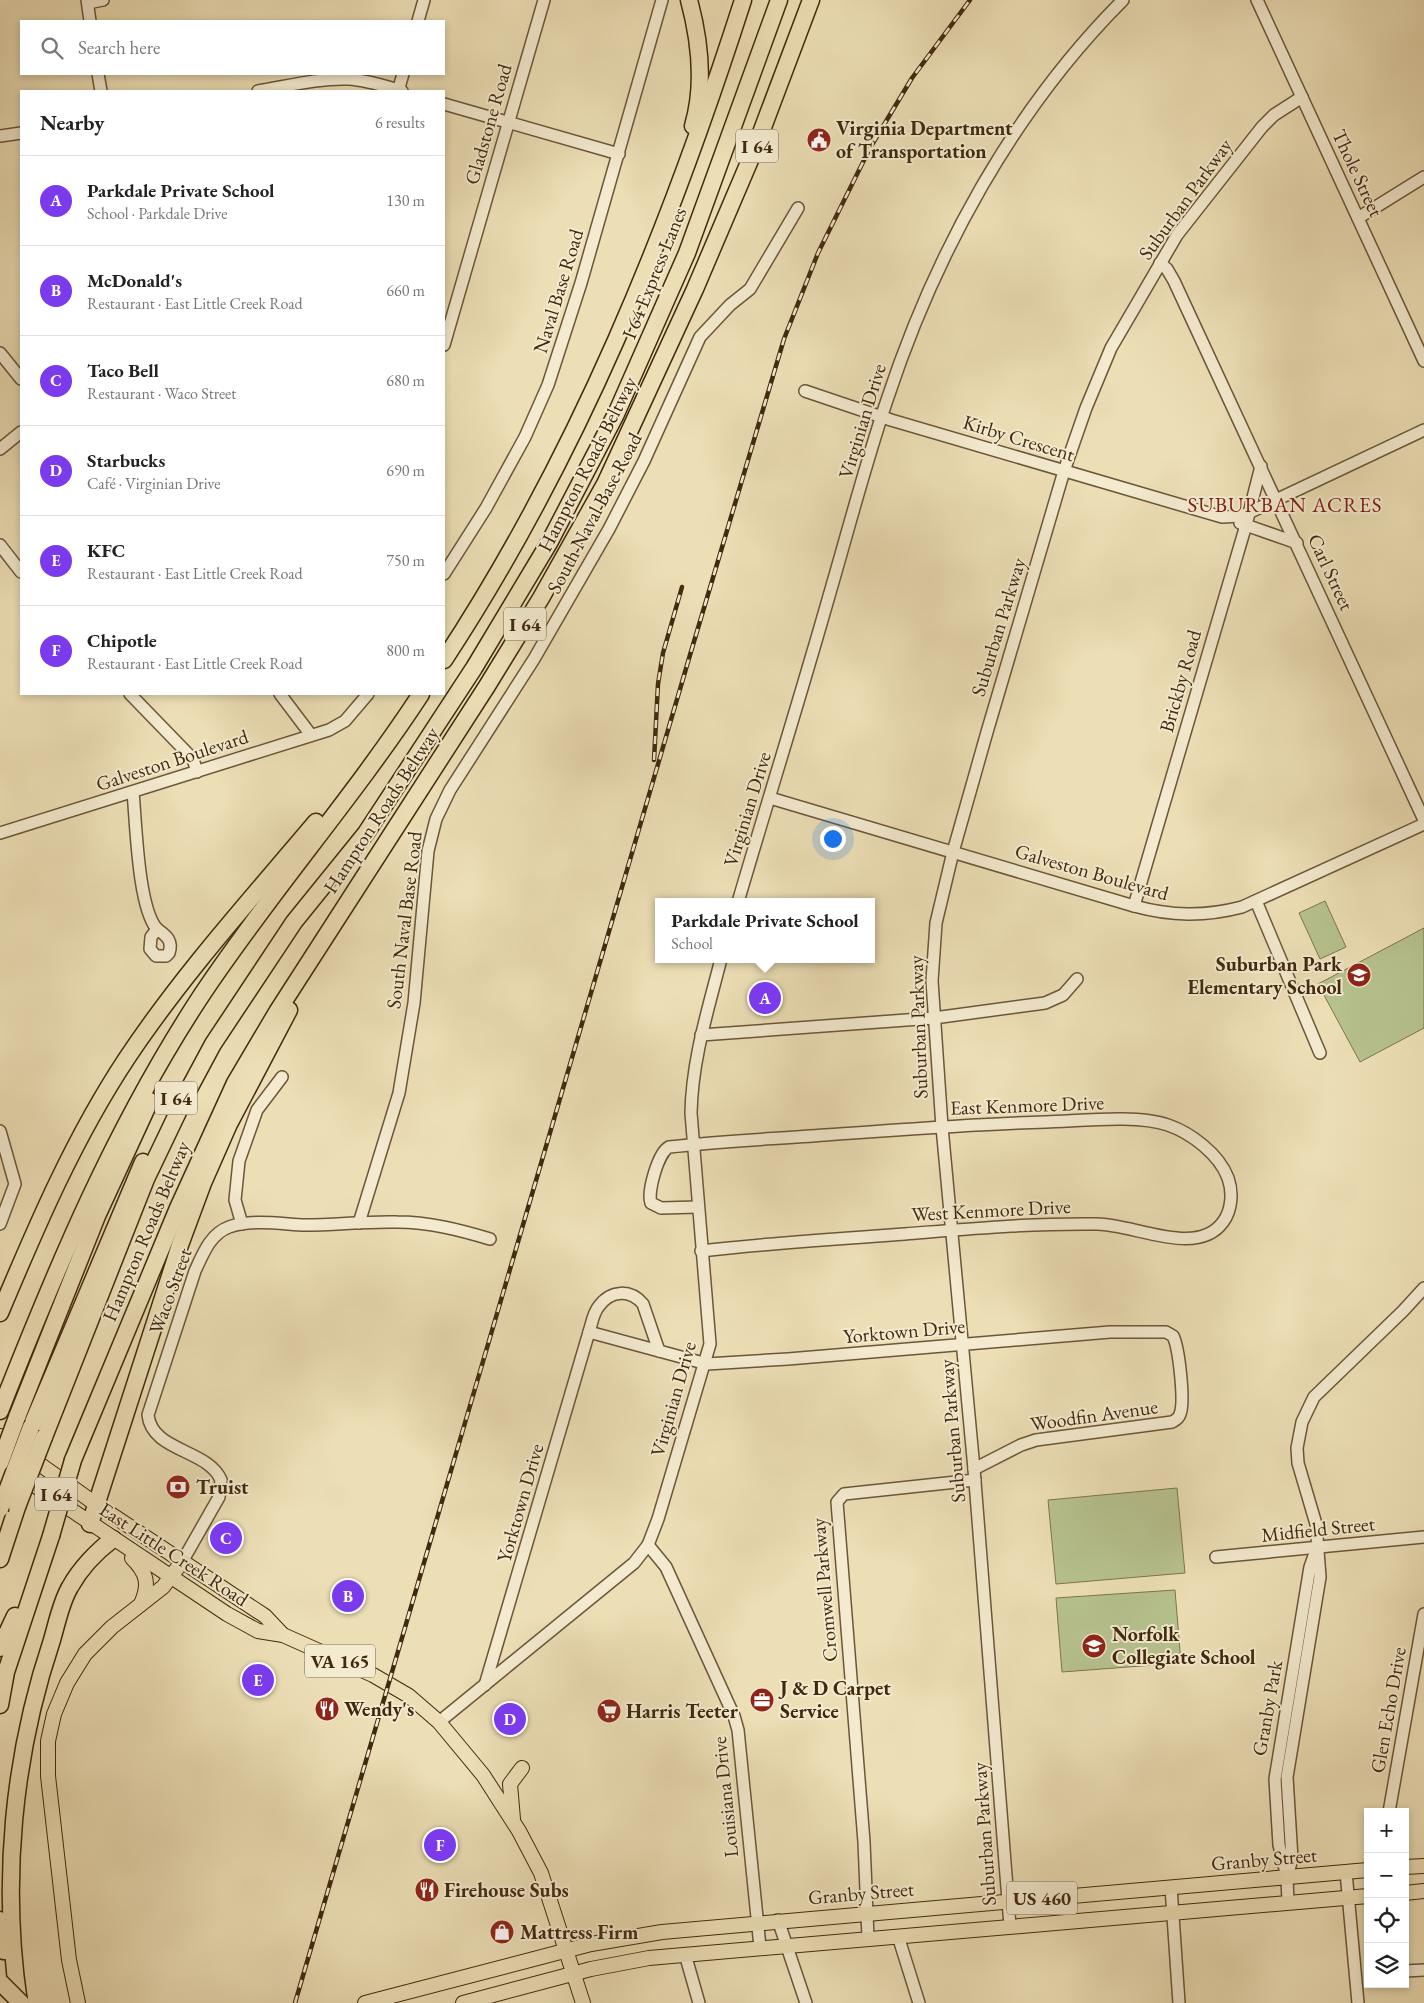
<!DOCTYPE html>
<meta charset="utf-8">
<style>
:root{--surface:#fff;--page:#f2f2f2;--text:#222;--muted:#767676;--line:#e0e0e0;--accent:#7c3aed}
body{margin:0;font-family:"EB Garamond",serif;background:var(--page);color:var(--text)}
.controls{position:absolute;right:15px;bottom:15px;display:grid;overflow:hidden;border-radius:0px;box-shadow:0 2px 8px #0003}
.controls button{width:45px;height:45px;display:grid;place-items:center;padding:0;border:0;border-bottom:1px solid var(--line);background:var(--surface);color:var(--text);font:25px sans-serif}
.you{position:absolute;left:832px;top:838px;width:18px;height:18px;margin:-12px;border:4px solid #fff;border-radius:50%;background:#1a73e8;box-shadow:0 0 0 8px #1a73e833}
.badge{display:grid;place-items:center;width:32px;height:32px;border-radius:50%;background:var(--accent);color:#fff;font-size:16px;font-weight:700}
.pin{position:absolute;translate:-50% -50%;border:2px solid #fff;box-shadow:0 1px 5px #0006}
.popup{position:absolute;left:655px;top:898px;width:220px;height:65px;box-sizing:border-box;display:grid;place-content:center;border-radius:0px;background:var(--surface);filter:drop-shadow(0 1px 4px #0005);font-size:16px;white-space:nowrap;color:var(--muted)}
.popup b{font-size:19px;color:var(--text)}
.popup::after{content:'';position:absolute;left:50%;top:100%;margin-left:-10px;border:10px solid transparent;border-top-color:var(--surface)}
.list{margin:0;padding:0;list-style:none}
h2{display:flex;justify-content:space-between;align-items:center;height:65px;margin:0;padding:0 20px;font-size:21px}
h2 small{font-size:16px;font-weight:400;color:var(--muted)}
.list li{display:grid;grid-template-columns:32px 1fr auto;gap:15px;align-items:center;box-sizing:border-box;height:90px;padding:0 20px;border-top:1px solid var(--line)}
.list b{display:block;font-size:19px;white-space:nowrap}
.list p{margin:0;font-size:16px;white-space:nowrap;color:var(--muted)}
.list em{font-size:16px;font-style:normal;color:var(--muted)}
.icon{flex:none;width:28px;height:28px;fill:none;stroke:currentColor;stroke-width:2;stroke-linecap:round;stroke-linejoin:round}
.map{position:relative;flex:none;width:1424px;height:2003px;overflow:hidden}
.search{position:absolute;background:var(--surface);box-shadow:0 2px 8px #0003;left:20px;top:20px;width:425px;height:55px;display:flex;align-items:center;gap:12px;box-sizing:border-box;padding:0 18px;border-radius:0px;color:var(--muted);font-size:19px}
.panel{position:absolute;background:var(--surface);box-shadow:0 2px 8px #0003;left:20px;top:90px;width:425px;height:605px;border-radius:0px}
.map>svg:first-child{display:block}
.green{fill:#b6c28f;stroke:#7c764e}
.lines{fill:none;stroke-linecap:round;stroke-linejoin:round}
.minor-casing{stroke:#6c5638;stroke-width:14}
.major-casing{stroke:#41290e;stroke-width:16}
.highway-casing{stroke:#41290e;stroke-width:19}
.minor{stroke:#f3eacf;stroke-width:11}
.major{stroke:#ecdeb5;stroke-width:14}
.highway{stroke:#ecdeb5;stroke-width:16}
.rail-casing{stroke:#41290e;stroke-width:4.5}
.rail{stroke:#f3eacf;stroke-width:2.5;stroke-dasharray:8;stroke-linecap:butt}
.highway-bridge-casing{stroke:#41290e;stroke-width:19;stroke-linecap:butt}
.highway-bridge{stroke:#ecdeb5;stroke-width:16}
.labels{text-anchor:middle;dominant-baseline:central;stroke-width:4;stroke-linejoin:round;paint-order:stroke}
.shield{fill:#f3eacf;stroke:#766348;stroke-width:1}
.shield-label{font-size:19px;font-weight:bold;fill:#41290e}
.street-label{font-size:20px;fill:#41290e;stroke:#f3eacf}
.poi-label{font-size:20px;font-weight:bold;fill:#41290e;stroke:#f3eacf;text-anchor:start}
.neighbourhood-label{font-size:21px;letter-spacing:1px;fill:#7a1f14;stroke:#f3eacf}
</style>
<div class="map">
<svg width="1424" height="2003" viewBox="0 0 1424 2003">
<rect width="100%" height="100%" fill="#ecdeb5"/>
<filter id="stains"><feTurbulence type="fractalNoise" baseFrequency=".004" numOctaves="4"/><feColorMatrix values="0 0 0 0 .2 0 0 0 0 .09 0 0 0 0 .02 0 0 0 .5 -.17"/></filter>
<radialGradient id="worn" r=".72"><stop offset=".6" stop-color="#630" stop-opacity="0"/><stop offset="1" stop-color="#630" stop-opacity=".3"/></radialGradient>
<g class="green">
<polygon points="1325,901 1346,947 1320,959 1299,913"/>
<polygon points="1424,928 1424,1028 1360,1062 1318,984"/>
<polygon points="1177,1488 1185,1573 1056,1584 1048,1500"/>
<polygon points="1175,1590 1181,1663 1062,1672 1056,1598"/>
</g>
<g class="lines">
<defs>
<g id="minor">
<polyline points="87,0 90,21"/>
<polyline points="1257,0 1424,361"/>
<polyline points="88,3 103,0"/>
<polyline points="418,21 424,0"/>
<polyline points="98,74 101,91"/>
<path d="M258 91C288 86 319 78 348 79 367 80 385 86 402 91"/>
<polyline points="398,91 403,74"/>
<polyline points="444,104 619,154"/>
<polyline points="0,136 21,133"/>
<polyline points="1358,218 1424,177"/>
<polyline points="1160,263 1167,269 1174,281 1424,820"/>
<polyline points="444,345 544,0"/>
<polyline points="0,353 21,379"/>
<polyline points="805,391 891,420 1222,517 1242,516 1424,430"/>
<polyline points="0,449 21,432"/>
<polyline points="1240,523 1297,543"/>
<polyline points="0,545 21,572"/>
<polyline points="444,574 486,508 525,437 548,385 581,283 662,0"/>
<polyline points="130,694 193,759 197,772"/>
<polyline points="280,694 311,735"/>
<path d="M133 792C136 823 138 908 157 929"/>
<path d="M770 798 1134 906C1171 916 1204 917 1242 907L1424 824"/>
<polyline points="0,833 329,730 345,721 368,694"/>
<polyline points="1256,901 1320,1053"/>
<path d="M738 902C768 800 800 698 829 596 848 531 865 465 887 400 935 254 1013 110 1123 0"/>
<polyline points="1134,906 1246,525 1261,466"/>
<path d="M157 929C167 936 173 941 169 953L166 956H156L150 949 151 937Z"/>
<polyline points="701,1035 934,1018 1045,1003 1063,995 1077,979"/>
<polyline points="0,1131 15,1184 0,1224"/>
<path d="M698 1207 661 1208 651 1203C647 1192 658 1153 669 1147 721 1141 773 1139 825 1135 899 1130 973 1124 1046 1122 1080 1121 1137 1114 1168 1125 1191 1133 1219 1154 1228 1178 1233 1192 1232 1210 1223 1222 1197 1258 1134 1224 1097 1224 1033 1223 968 1229 905 1234 837 1239 769 1243 701 1251"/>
<polyline points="359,1223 399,1093 414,1003 428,851 436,819 450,790 534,659 609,529 644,461 700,337 730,305 750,289 798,208"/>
<polyline points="242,1224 235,1200 239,1161 257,1110 282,1077"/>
<path d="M589 1332 707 1364 788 1359 1110 1332H1166L1173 1336C1179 1348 1185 1402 1180 1414 1179 1418 1176 1420 1172 1422L1036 1440 1021 1445 974 1469"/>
<polyline points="648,1545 666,1567 734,1716 738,1730 760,1947"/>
<polyline points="1216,1557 1424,1537"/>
<path d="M182 1562 219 1497 221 1480C208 1449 152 1452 148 1415L195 1271C203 1254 210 1234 229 1227 251 1219 281 1224 305 1225 336 1225 366 1221 397 1222 429 1222 460 1230 490 1239"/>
<path d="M485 1685 589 1332C592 1323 593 1313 599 1306 611 1290 630 1289 643 1304L659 1351"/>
<path d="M439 1722 634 1563 648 1545 658 1519 710 1344 691 1113C692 1060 708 1010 721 959"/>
<polyline points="1389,1812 1424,1614"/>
<polyline points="1346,1872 1358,2003"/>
<polyline points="1287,1877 1292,1859 1287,1777 1320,1577 1316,1524 1298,1463 1297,1448 1302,1422 1314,1397 1403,1311 1424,1288"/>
<polyline points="1171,1887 1179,2003"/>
<polyline points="1288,1903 1287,1877 1279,1845 1275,1779 1310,1567 1316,1550"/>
<polyline points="778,1920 806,2003"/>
<polyline points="1010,1926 974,1469 942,1127 932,981 936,923 953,852 987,732 1064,471 1086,408 1111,348 1177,235 1262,127 1274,115 1302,97"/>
<polyline points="898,1936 919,2003"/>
<polyline points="868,1938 864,1842 837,1502 844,1494 975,1480"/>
<polyline points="685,1954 699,2003"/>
<polyline points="1405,1971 1424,1970"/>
</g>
<g id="major">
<polyline points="0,1436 97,1505 265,1616 283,1635"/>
<polyline points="19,1475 227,1614 258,1631 283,1635 373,1675 409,1696 439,1722 483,1775 519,1831 541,1873 583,2003"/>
<path d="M132 1558C147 1573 150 1584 141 1604"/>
<polyline points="513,1819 510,1784 522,1768"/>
<polyline points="1405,1867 1424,1866"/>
<polyline points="1405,1893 1424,1891"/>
<polyline points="78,2003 69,1960 48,1776 48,1741 54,1714 67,1683 85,1654 112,1627 163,1587 182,1562"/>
<polyline points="365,2003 591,1944 662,1932 1368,1870"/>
<polyline points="463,2003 591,1969 649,1958 1368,1896"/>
</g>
<g id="highway">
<path d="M689 0C700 41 705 85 693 126"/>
<path d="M444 660C578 456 669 231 743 0"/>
<path d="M0 1313C37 1225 74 1138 127 1058 183 974 251 899 316 822"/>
<path d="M0 1411C57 1266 115 1127 201 996 270 892 353 798 421 694"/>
<polyline points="17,1417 97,1216 150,1101"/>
<polyline points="31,1427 143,1162"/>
<polyline points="44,1437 146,1179 191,1085 213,1044 294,922 366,833 474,668 549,543 616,414 687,253 779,0"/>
<polyline points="73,1460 178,1208 235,1083 277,1012 487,686 541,598 605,484 695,289 756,146 811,0"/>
<polyline points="90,1524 180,1245 203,1183 229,1124 289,1010"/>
<polyline points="0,1559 17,1507"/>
<polyline points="0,1648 15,1616"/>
<polyline points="0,1705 6,1672 51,1536"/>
<polyline points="0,1920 4,1951"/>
<path d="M19 2003C1 1882 13 1756 52 1640 57 1623 61 1602 70 1587 80 1569 97 1551 113 1539"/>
</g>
</defs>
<use href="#minor" class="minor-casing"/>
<use href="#major" class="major-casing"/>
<use href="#highway" class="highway-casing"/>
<use href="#minor" class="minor"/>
<use href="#major" class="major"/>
<use href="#highway" class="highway"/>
<defs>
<g id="rail">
<polyline points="654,760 658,684 663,653 682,587"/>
<polyline points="295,2003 690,655 784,339 818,253 870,148 912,78 970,0"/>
</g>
</defs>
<use href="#rail" class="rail-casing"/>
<use href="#rail" class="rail"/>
<defs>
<g id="highway-bridge">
<polyline points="0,1463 17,1417"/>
<polyline points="17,1507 44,1437"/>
<polyline points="0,1509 31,1427"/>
<polyline points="51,1536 73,1460"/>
<polyline points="0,1982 21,2003"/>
</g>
</defs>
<use href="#highway-bridge" class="highway-bridge-casing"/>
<use href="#highway-bridge" class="highway-bridge"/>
</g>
<defs>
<symbol id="civic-disc" viewBox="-11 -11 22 22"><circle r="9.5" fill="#8f2418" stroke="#f3eacf"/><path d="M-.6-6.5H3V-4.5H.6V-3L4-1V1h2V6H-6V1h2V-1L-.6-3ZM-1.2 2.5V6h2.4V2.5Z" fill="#fff"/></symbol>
<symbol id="school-disc" viewBox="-11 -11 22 22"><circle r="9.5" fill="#8f2418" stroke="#f3eacf"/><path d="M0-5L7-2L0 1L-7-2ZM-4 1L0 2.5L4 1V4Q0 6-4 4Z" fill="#fff"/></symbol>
<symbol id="bank-disc" viewBox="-11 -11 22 22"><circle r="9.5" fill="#8f2418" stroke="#f3eacf"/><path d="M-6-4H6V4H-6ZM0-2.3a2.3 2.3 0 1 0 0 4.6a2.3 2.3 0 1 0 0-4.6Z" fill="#fff"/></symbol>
<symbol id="office-disc" viewBox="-11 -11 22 22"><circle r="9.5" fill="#8f2418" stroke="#f3eacf"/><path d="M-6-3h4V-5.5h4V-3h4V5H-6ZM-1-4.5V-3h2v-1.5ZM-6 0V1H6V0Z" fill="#fff"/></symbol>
<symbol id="restaurant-disc" viewBox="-11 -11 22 22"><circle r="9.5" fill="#8f2418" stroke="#f3eacf"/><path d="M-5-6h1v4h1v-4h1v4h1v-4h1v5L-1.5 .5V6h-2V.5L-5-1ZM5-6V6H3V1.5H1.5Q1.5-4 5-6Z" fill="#fff"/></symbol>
<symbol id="supermarket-disc" viewBox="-11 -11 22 22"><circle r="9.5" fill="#8f2418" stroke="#f3eacf"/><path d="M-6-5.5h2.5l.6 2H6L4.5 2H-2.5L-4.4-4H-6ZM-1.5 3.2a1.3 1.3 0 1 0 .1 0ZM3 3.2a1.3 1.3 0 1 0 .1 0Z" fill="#fff"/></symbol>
<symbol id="shop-disc" viewBox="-11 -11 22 22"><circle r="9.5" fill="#8f2418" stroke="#f3eacf"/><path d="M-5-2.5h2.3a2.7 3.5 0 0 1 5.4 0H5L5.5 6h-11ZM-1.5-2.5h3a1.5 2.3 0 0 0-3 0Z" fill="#fff"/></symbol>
</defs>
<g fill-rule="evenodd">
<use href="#civic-disc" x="805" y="126" width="28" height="28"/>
<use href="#school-disc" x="1345" y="961" width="28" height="28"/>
<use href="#bank-disc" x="164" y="1473" width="28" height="28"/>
<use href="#school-disc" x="1080" y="1632" width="28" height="28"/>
<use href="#office-disc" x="748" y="1686" width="28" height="28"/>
<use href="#restaurant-disc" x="313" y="1695" width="28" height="28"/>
<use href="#supermarket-disc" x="595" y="1697" width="28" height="28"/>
<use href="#restaurant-disc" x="413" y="1876" width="28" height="28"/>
<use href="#shop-disc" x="488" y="1918" width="28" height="28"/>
</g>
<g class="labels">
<g class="shield">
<rect x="736" y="129.5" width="42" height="33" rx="4"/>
<rect x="504" y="607.5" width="42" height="33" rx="4"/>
<rect x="155" y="1081.5" width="42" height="33" rx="4"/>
<rect x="35" y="1477.5" width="42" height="33" rx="4"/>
<rect x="305" y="1644.5" width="70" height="33" rx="4"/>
<rect x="1007" y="1881.5" width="70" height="33" rx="4"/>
</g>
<g class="shield-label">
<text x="757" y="146">I 64</text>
<text x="525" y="624">I 64</text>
<text x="176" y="1098">I 64</text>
<text x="56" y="1494">I 64</text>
<text x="340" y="1661">VA 165</text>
<text x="1042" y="1898">US 460</text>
</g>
<g class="street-label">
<text transform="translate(488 124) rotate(-74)">Gladstone Road</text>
<text transform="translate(1358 173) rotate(65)">Thole Street</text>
<text transform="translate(1185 199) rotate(-54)">Suburban Parkway</text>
<text transform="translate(654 273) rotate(-68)">I 64 Express Lanes</text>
<text transform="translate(558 291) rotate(-73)">Naval Base Road</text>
<text transform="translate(862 421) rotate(-73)">Virginian Drive</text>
<text transform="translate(1019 438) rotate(17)">Kirby Crescent</text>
<text transform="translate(587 464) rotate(-63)">Hampton Roads Beltway</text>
<text transform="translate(594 513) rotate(-62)">South Naval Base Road</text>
<text transform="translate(1331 572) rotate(65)">Carl Street</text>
<text transform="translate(998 627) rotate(-73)">Suburban Parkway</text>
<text transform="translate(1180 681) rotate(-74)">Brickby Road</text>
<text transform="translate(172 760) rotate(-18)">Galveston Boulevard</text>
<text transform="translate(747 809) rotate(-73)">Virginian Drive</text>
<text transform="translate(381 810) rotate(-57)">Hampton Roads Beltway</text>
<text transform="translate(1092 872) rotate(16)">Galveston Boulevard</text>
<text transform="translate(404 920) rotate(-83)">South Naval Base Road</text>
<text transform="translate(918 1027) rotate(-92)">Suburban Parkway</text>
<text transform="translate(1027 1105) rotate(-2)">East Kenmore Drive</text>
<text transform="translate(991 1210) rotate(-3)">West Kenmore Drive</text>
<text transform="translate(146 1231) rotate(-67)">Hampton Roads Beltway</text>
<text transform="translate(170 1291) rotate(-70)">Waco Street</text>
<text transform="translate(904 1331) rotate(-5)">Yorktown Drive</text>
<text transform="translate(673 1399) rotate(-74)">Virginian Drive</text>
<text transform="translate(1094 1415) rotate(-8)">Woodfin Avenue</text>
<text transform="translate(952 1431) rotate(-95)">Suburban Parkway</text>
<text transform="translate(520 1503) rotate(-74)">Yorktown Drive</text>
<text transform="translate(1318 1529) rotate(-6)">Midfield Street</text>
<text transform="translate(174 1554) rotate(33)">East Little Creek Road</text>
<text transform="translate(824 1590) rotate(-95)">Cromwell Parkway</text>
<text transform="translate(1267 1708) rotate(-80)">Granby Park</text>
<text transform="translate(1388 1710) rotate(-80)">Glen Echo Drive</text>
<text transform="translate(725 1797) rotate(-96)">Louisiana Drive</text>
<text transform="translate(984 1834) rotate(-94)">Suburban Parkway</text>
<text transform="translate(1264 1859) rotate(-5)">Granby Street</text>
<text transform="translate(861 1893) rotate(-5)">Granby Street</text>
</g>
<g class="poi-label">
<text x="836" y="128">Virginia Department<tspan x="836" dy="23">of Transportation</tspan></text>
<text x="1342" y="964" text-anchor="end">Suburban Park<tspan x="1342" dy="23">Elementary School</tspan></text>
<text x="196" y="1487">Truist</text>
<text x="1112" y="1634">Norfolk<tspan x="1112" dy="23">Collegiate School</tspan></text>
<text x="780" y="1688">J &amp; D Carpet<tspan x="780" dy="23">Service</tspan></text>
<text x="344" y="1709">Wendy's</text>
<text x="626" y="1711">Harris Teeter</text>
<text x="444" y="1890">Firehouse Subs</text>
<text x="520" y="1932">Mattress Firm</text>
</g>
<g class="neighbourhood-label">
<text x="1285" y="504">SUBURBAN ACRES</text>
</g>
</g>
<rect width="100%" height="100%" filter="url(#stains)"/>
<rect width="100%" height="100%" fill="url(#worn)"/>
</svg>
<div class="controls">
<button>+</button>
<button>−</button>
<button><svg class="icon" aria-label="locate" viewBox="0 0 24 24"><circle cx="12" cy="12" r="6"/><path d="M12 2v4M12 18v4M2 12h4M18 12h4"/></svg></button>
<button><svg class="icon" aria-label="layers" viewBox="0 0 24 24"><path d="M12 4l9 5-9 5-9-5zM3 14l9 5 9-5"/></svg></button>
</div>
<div class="you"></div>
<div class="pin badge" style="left:765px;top:998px">A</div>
<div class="popup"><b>Parkdale Private School</b>School</div>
<div class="pin badge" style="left:348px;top:1596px">B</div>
<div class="pin badge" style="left:226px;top:1538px">C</div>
<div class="pin badge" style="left:510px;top:1719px">D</div>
<div class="pin badge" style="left:258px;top:1680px">E</div>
<div class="pin badge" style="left:440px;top:1845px">F</div>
<div class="search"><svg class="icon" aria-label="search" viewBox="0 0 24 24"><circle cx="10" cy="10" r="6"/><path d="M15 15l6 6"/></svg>Search here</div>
<section class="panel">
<h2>Nearby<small>6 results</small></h2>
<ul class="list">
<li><span class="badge">A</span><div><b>Parkdale Private School</b><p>School · Parkdale Drive</p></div><em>130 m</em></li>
<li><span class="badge">B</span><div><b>McDonald's</b><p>Restaurant · East Little Creek Road</p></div><em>660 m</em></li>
<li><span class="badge">C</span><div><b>Taco Bell</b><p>Restaurant · Waco Street</p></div><em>680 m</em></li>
<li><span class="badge">D</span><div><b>Starbucks</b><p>Café · Virginian Drive</p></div><em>690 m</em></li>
<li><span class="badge">E</span><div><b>KFC</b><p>Restaurant · East Little Creek Road</p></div><em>750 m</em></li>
<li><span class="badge">F</span><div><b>Chipotle</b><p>Restaurant · East Little Creek Road</p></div><em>800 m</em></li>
</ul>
</section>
</div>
